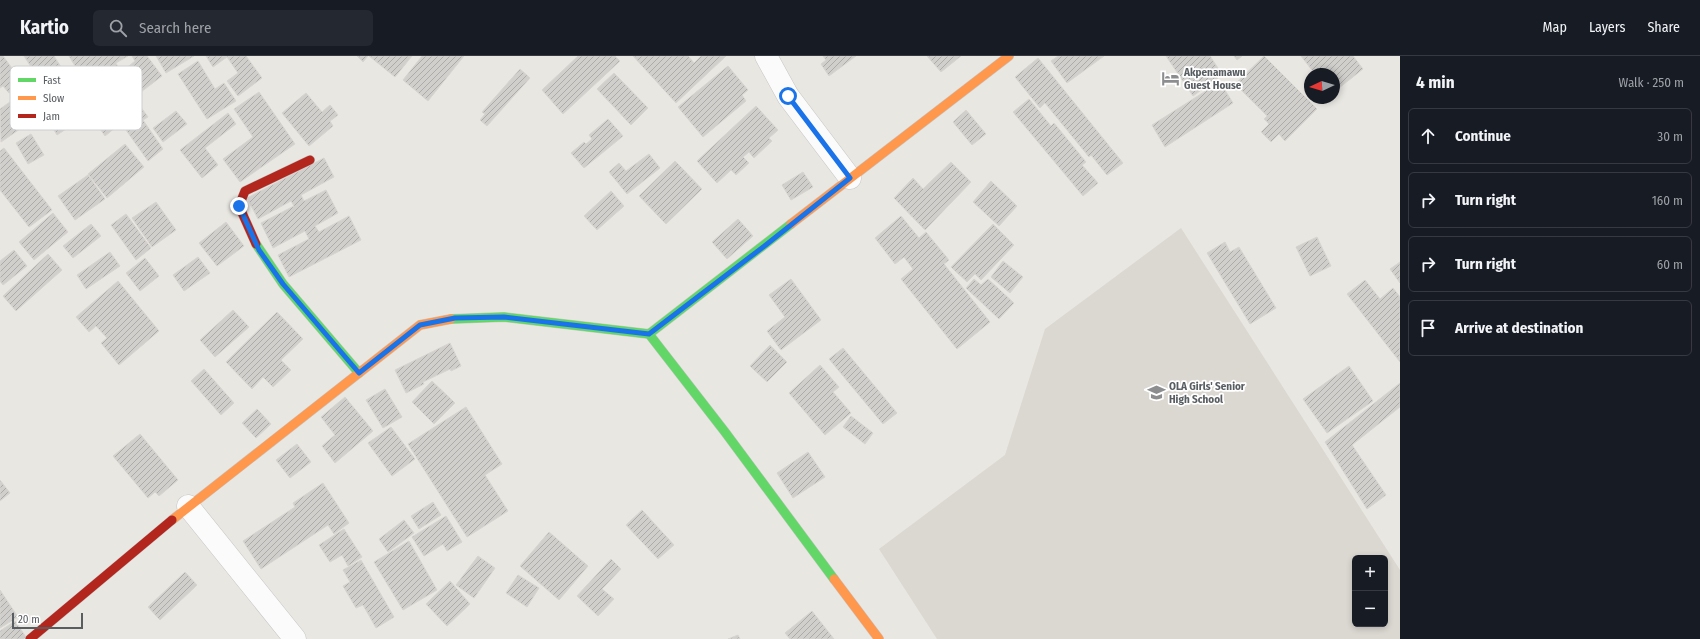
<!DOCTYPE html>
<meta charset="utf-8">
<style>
:root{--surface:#171b24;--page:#242831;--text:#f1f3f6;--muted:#9ea1a6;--line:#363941}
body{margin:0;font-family:"Fira Sans Condensed",sans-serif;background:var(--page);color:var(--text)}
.controls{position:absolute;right:12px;bottom:12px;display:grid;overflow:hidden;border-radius:6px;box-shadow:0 2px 6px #0003}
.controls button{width:36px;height:36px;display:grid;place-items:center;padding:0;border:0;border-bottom:1px solid var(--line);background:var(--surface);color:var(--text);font:20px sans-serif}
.compass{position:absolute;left:1304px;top:12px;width:36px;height:36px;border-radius:50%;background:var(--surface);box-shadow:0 2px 6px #0003;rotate:266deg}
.scale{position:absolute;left:12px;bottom:10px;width:71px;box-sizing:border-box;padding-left:4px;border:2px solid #585d61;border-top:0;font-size:11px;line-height:14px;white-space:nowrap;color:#585d61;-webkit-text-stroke:3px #fff;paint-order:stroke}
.stop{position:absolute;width:12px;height:12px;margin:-9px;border:3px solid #1a73e8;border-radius:50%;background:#fff}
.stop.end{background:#1a73e8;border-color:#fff;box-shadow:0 1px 4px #0008}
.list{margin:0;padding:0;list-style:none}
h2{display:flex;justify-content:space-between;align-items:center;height:52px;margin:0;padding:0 16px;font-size:17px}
h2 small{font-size:13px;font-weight:400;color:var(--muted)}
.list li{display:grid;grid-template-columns:26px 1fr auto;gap:12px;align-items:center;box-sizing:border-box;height:56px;margin:0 8px 8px;padding:0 8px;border:1px solid var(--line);border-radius:6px}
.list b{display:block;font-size:15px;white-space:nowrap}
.list em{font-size:13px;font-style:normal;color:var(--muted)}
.icon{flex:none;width:22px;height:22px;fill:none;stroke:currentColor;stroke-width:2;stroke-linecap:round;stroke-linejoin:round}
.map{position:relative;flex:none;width:1400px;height:583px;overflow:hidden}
header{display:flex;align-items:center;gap:24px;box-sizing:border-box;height:56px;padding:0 20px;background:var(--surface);border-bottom:1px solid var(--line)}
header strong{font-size:19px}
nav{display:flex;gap:22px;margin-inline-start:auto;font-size:14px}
.search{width:280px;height:36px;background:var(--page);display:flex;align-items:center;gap:10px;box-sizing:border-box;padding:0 14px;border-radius:6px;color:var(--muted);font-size:15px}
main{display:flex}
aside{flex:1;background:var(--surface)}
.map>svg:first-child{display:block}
.education{fill:#dbd7d1;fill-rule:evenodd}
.building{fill:url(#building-hatch);stroke:#d8d5d1}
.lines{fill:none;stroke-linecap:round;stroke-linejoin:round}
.street-casing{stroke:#c5c5c3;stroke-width:23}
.fast-casing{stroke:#c6c6c6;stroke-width:10}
.slow-casing{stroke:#c6c6c6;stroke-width:10}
.jam-casing{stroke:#c6c6c6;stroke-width:10}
.street{stroke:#fcfbfb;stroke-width:22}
.fast{stroke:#63d668;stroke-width:9}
.slow{stroke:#ff974d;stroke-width:9}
.jam{stroke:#b3261e;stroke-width:9}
.route{stroke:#1a73e8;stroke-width:5}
.labels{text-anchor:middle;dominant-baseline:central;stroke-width:3.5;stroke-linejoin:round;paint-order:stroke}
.poi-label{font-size:11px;font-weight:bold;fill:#585d61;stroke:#fff;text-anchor:start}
.key{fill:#fff;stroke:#cdced0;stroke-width:1}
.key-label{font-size:11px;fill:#585d61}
</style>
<header>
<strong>Kartio</strong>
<div class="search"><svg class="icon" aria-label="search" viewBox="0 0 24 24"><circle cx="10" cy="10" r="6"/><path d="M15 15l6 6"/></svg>Search here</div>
<nav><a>Map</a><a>Layers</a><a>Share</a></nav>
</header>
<main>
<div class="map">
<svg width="1400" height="583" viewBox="0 0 1400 583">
<defs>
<pattern id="building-hatch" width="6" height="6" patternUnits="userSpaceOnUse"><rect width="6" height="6" fill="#d0cfcc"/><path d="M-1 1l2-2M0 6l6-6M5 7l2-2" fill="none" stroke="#acaba9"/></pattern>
</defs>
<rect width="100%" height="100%" fill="#e9e7e2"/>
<path class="education" d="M1181 172 1400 514V583H937L879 493 1005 399 1045 273ZM1355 502H1385V568H1355Z"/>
<g class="building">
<polygon points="0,0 3,0 23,27 9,37 3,30 0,32"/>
<polygon points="24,0 54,0 70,25 49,39"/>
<polygon points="69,0 128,0 116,7 119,13 88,32"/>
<polygon points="132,0 147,0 162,20 141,36 124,14 135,5"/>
<polygon points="156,0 194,0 166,17"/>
<polygon points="206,0 246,0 262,22 238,40 227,25 238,17 227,1 213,11"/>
<polygon points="357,0 368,0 363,6"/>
<polygon points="369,0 412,0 395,21"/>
<polygon points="422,0 464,0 428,45 403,24"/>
<polygon points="578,0 615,0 620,5 563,58 542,34"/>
<polygon points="633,0 688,0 694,7 701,0 726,0 676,47"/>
<polygon points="823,0 856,0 829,20 821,8 826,4"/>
<polygon points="927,0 961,0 941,16"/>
<polygon points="1058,0 1104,0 1067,27 1051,5"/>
<polygon points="1166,0 1210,0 1218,12 1213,15 1218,22 1193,40"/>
<polygon points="1234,0 1242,0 1237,4"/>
<polygon points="1264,0 1317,53 1285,85 1279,78 1271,86 1261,76 1269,68 1264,63 1267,60 1235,28"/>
<polygon points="1301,0 1353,0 1363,13 1334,36 1334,18 1315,18"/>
<polygon points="1038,2 1123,107 1107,119 1091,99 1089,101 1045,47 1040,52 1015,21"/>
<polygon points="198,5 215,33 224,27 236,45 207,63 178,18"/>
<polygon points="728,10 748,34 742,39 746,45 703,81 678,51"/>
<polygon points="520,13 530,22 487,70 480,64 485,58 482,56"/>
<polygon points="116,17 148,61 143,64 163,93 148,105 121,67 105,80 96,67 102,63 95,54 105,46 96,33"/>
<polygon points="614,17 648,52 631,69 597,33"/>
<polygon points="1220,26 1233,47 1165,91 1152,69"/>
<polygon points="84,36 96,53 57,79 46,61"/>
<polygon points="259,36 295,88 240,126 223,103 253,81 234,53"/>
<polygon points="306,37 322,56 330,49 338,59 330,65 333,70 309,90 282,57"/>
<polygon points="21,38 33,55 16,67 20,73 1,86 0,53"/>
<polygon points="1029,43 1051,70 1054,67 1086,106 1082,109 1098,127 1083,140 1013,56"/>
<polygon points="756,50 778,74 769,82 772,85 754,102 749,96 743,101 749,107 736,119 731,114 717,127 697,105"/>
<polygon points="966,54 986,78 972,89 953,66"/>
<polygon points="176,55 187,68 163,86 153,72"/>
<polygon points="228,57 236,68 205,92 218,109 202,122 180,94"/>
<polygon points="608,63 623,80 584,112 571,97 584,86 586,88 592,83 589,79"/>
<polygon points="31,78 44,99 28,108 16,87"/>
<polygon points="125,88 144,111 107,142 88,118"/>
<polygon points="4,92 52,154 29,171 0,134 0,95"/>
<polygon points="649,98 660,112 627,138 609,116 619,107 626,115"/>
<polygon points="324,102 334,121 301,139 304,145 326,134 338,157 315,170 319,176 349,160 361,184 289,221 278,199 309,183 305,175 273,192 261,167 294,150 291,145 258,163 247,142"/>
<polygon points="675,105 702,133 666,168 639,140"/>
<polygon points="951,106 971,126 925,174 894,142 913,122 923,133"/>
<polygon points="803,116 813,131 791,144 782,129"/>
<polygon points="88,119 105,143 75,164 58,140"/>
<polygon points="991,125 1017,150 999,170 973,146"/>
<polygon points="611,135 624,150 597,174 584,160"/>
<polygon points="156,146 176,174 152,191 132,162"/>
<polygon points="53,157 68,176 34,204 19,186"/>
<polygon points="126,158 151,192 136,204 111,169"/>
<polygon points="901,160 919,182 926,176 949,204 944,208 990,266 957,293 901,223 913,213 904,201 895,208 875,182"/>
<polygon points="738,163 753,180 727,203 712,186"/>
<polygon points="226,166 244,190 217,210 199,187"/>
<polygon points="91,168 101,180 73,202 63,190"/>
<polygon points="993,168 1014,189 981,224 975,218 967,226 951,211"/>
<polygon points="1317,181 1331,210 1310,220 1296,191"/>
<polygon points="1225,186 1230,196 1239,191 1276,252 1250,268 1207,197"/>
<polygon points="14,194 27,210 3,229 0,225 0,205"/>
<polygon points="110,196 120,210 86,233 77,219"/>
<polygon points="48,198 62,214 16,255 3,240"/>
<polygon points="198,201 210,217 184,235 173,219"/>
<polygon points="145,202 159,220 140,235 126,217"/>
<polygon points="1003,205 1023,221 1010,237 991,221"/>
<polygon points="1400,206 1400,227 1390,213"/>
<polygon points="791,223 821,264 781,294 767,275 785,261 769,239"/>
<polygon points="974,223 981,229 988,223 1014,247 999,263 966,232"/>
<polygon points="1365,224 1380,243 1393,232 1400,241 1400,306 1347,238"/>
<polygon points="118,225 159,275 119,309 101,287 107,282 96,270 89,276 76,261"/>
<polygon points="233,254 249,271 215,301 200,284"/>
<polygon points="277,256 303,283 281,304 291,314 273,331 263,321 252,333 226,306"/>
<polygon points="450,287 461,310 451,315 450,313 423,326 424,328 406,337 395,314"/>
<polygon points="770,289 787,306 767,326 750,310"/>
<polygon points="843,292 897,357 883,368 829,303"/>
<polygon points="820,309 839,331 833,336 851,357 825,379 789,337"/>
<polygon points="1349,310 1373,345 1327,377 1303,343"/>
<polygon points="204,313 234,347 221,359 191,325"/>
<polygon points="432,325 455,347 434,368 412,346"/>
<polygon points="1400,327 1400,351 1352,389 1386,439 1367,453 1325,386"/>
<polygon points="385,333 402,361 383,372 366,344"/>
<polygon points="345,341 373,375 335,407 322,390 335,379 321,361"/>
<polygon points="466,351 502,408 485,419 508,455 467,481 408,388"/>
<polygon points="257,353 271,368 256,382 242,367"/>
<polygon points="851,360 873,377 865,388 843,371"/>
<polygon points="391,371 415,403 392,420 368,387"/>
<polygon points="140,378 178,424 159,440 155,436 148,442 113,400"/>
<polygon points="297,388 311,406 290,422 276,404"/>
<polygon points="808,396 825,421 793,442 777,417"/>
<polygon points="0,424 10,437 0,445"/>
<polygon points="323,427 349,467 334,478 328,469 261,513 243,485 295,451 293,447"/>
<polygon points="433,446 441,459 419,473 411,460"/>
<polygon points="642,454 674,489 658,503 626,469"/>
<polygon points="446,460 462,486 447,495 443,488 424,500 412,481"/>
<polygon points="404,464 414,477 388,496 379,483"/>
<polygon points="344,473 362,501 348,510 342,499 330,506 319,489"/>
<polygon points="549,476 588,510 559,544 520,510"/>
<polygon points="409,485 437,534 403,554 374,506"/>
<polygon points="478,500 495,512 474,542 456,529"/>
<polygon points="611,503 621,513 602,533 614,543 598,560 577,540"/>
<polygon points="361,504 394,561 376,572 363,549 356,552 343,530 350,526 343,514"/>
<polygon points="185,516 197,529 160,564 148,551"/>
<polygon points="518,519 539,532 527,551 506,537"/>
<polygon points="450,525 470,548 447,570 426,548"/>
<polygon points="0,534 18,561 0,572"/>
<polygon points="812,555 834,583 790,583 785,577"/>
<polygon points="15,565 26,581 23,583 0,583 0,575"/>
<polygon points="738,579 740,583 728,583"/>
</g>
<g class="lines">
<defs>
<g id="street">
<polyline points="766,0 788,40 850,122"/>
<polyline points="188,450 295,583"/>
</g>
<g id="fast">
<polyline points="256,188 283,228 359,317"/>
<polyline points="451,263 504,261 649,278 791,168"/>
<polyline points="649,278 725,376 834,523"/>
</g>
<g id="slow">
<polyline points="791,168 1009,0"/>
<polyline points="172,464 420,269 451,263"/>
<polyline points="834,523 879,583"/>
</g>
<g id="jam">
<polyline points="256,188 239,150 245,135 310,104"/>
<polyline points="30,583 172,464"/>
</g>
</defs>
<use href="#street" class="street-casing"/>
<use href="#fast" class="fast-casing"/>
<use href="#slow" class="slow-casing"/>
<use href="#jam" class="jam-casing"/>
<use href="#street" class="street"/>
<use href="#fast" class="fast"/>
<use href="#slow" class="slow"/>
<use href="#jam" class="jam"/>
</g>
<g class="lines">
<polyline class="route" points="239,150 259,194 283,228 359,317 420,269 455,262 504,261 649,278 767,188 850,122 788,40"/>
</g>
<defs>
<symbol id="hotel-bare" viewBox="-9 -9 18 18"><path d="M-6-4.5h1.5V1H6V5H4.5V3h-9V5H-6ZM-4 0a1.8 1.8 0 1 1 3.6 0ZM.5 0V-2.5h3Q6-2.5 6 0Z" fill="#8b8d8e" stroke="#fff" stroke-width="2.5" paint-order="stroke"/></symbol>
<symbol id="school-bare" viewBox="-9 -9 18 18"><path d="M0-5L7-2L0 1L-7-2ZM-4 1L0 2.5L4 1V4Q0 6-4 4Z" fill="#8b8d8e" stroke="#fff" stroke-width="2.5" paint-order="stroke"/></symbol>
</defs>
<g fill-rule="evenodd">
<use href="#hotel-bare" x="1158" y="10" width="25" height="25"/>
<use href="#school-bare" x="1144" y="324" width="25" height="25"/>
</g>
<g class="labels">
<g class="poi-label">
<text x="1184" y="16">Akpenamawu<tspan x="1184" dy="13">Guest House</tspan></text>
<text x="1169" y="330">OLA Girls' Senior<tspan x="1169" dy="13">High School</tspan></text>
</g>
</g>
<rect x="10" y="10" width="132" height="64" rx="6" class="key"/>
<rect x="18" y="22" width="18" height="4" fill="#63d668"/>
<rect x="18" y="40" width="18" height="4" fill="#ff974d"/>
<rect x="18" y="58" width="18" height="4" fill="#b3261e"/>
<g class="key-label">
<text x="43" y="28">Fast</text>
<text x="43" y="46">Slow</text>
<text x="43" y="64">Jam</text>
</g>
</svg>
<div class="controls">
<button>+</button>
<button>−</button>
</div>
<svg class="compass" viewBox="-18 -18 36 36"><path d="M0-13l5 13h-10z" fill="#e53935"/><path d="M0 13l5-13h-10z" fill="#9ea1a6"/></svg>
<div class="scale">20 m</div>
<div class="stop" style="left:788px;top:40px"></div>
<div class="stop end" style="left:239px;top:150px"></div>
</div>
<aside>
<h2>4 min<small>Walk · 250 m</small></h2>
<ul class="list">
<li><svg class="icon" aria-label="ahead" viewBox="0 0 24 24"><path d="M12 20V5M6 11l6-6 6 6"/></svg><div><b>Continue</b></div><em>30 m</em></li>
<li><svg class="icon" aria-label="right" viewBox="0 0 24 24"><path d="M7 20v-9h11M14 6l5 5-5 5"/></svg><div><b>Turn right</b></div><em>160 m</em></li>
<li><svg class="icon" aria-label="right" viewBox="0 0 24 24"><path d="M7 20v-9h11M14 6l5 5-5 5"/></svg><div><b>Turn right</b></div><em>60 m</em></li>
<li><svg class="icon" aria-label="arrive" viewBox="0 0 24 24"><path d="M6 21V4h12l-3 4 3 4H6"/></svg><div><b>Arrive at destination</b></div></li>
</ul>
</aside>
</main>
